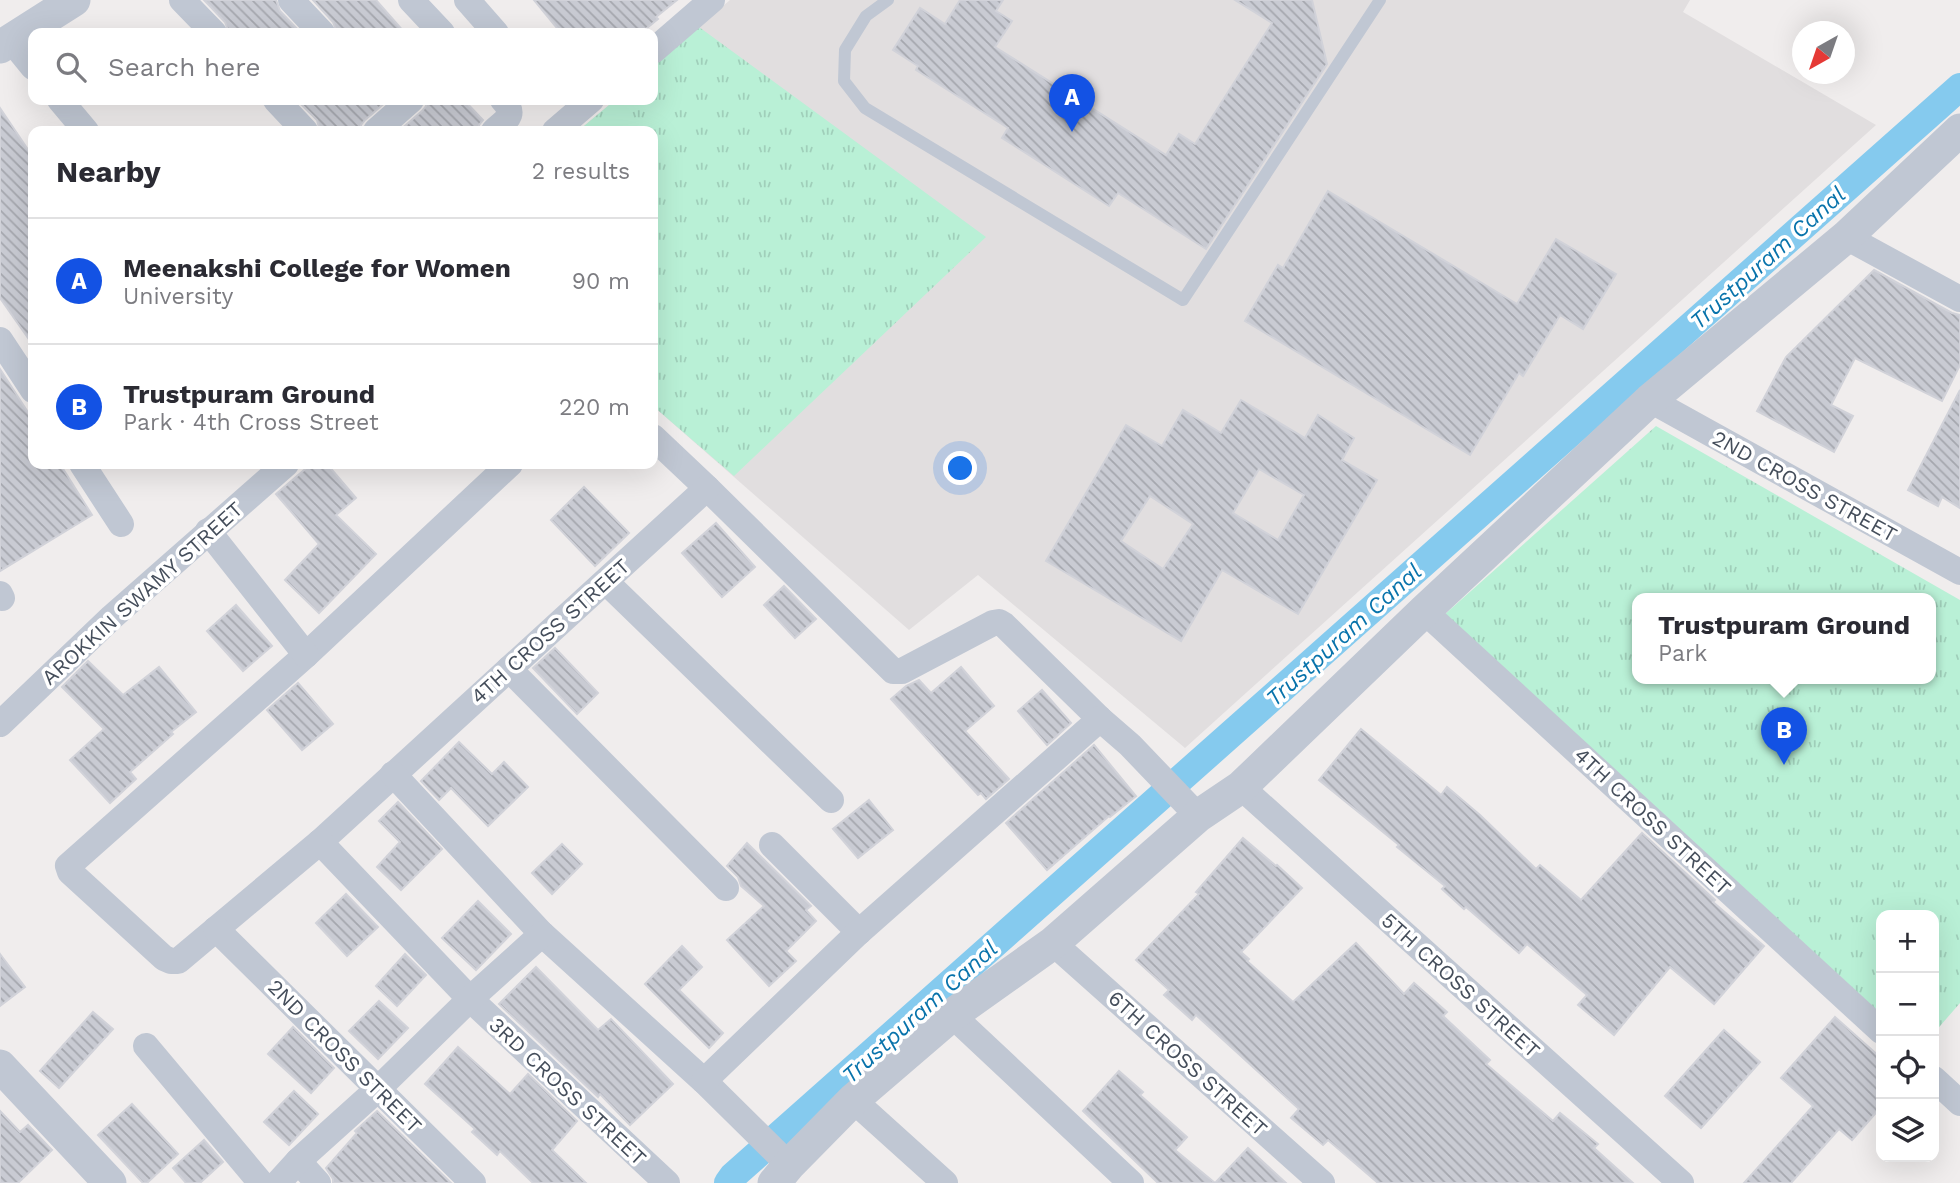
<!DOCTYPE html>
<meta charset="utf-8">
<style>
:root{--surface:#fff;--page:#f7f7f7;--text:#2b2b33;--muted:#7c7c81;--line:#e1e1e2;--accent:#1352e4}
body{margin:0;font-family:"Work Sans",sans-serif;background:var(--page);color:var(--text)}
.controls{position:absolute;right:21px;bottom:21px;display:grid;overflow:hidden;border-radius:14px;box-shadow:0 7px 28px #0002}
.controls button{width:63px;height:63px;display:grid;place-items:center;padding:0;border:0;border-bottom:2px solid var(--line);background:var(--surface);color:var(--text);font:35px sans-serif}
.compass{position:absolute;left:1792px;top:21px;width:63px;height:63px;border-radius:50%;background:var(--surface);box-shadow:0 7px 28px #0002;rotate:220deg}
.you{position:absolute;left:961px;top:469px;width:24px;height:24px;margin:-18px;border:5px solid #fff;border-radius:50%;background:#1a73e8;box-shadow:0 0 0 10px #1a73e833}
.badge{display:grid;place-items:center;width:46px;height:46px;border-radius:50%;background:var(--accent);color:#fff;font-size:23px;font-weight:700}
.pin{position:absolute;translate:-50% -58px;filter:drop-shadow(0 2px 4px #0008)}
.pin::after{content:'';position:absolute;top:37px;width:24px;height:21px;background:inherit;clip-path:polygon(0 0,100% 0,50% 100%)}
.popup{position:absolute;left:1632px;top:593px;width:304px;height:91px;box-sizing:border-box;display:grid;place-content:center;border-radius:14px;background:var(--surface);filter:drop-shadow(0 2px 5px #0005);font-size:23px;white-space:nowrap;color:var(--muted)}
.popup b{font-size:26px;color:var(--text)}
.popup::after{content:'';position:absolute;left:50%;top:100%;margin-left:-14px;border:14px solid transparent;border-top-color:var(--surface)}
.list{margin:0;padding:0;list-style:none}
h2{display:flex;justify-content:space-between;align-items:center;height:91px;margin:0;padding:0 28px;font-size:30px}
h2 small{font-size:23px;font-weight:400;color:var(--muted)}
.list li{display:grid;grid-template-columns:46px 1fr auto;gap:21px;align-items:center;box-sizing:border-box;height:126px;padding:0 28px;border-top:2px solid var(--line)}
.list b{display:block;font-size:26px;white-space:nowrap}
.list p{margin:0;font-size:23px;white-space:nowrap;color:var(--muted)}
.list em{font-size:23px;font-style:normal;color:var(--muted)}
.icon{flex:none;width:38px;height:38px;fill:none;stroke:currentColor;stroke-width:2;stroke-linecap:round;stroke-linejoin:round}
.map{position:relative;flex:none;width:1960px;height:1183px;overflow:hidden}
.search{position:absolute;background:var(--surface);box-shadow:0 7px 28px #0002;left:28px;top:28px;width:630px;height:77px;display:flex;align-items:center;gap:18px;box-sizing:border-box;padding:0 24px;border-radius:14px;color:var(--muted);font-size:26px}
.panel{position:absolute;background:var(--surface);box-shadow:0 7px 28px #0002;left:28px;top:126px;width:630px;height:343px;border-radius:14px}
.map>svg:first-child{display:block}
.education{fill:#e1dedf}
.grass{fill:url(#grass-tufts);fill-rule:evenodd}
.lines{fill:none;stroke-linecap:round;stroke-linejoin:round}
.canal{stroke:#85caee;stroke-width:28}
.building{fill:url(#building-back-hatch);stroke:#d1d2d9;stroke-width:2;fill-rule:evenodd}
.service{stroke:#c0c7d3;stroke-width:12}
.minor{stroke:#c0c7d3;stroke-width:26}
.tertiary{stroke:#c0c7d3;stroke-width:33}
.labels{text-anchor:middle;dominant-baseline:central;stroke-width:7;stroke-linejoin:round;paint-order:stroke}
.street-label{font-size:21px;fill:#454e5b;stroke:#fff}
.water-label{font-size:23px;font-style:italic;fill:#0873ab;stroke:#fff}
</style>
<div class="map">
<svg width="1960" height="1183" viewBox="0 0 1960 1183">
<defs>
<pattern id="grass-tufts" width="24" height="20" patternUnits="userSpaceOnUse" patternTransform="scale(1.75)"><rect width="24" height="20" fill="#b9f0d6"/><path d="M3 7l-1-3M5 7V3M7 7l1-3M15 17l-1-3M17 17v-4M19 17l1-3" fill="none" stroke="#a0cfba"/></pattern>
<pattern id="building-back-hatch" width="6" height="6" patternUnits="userSpaceOnUse" patternTransform="scale(1.75)"><rect width="6" height="6" fill="#c9cbd3"/><path d="M-1 5l2 2M0 0l6 6M5-1l2 2" fill="none" stroke="#a5a7ae"/></pattern>
</defs>
<rect width="100%" height="100%" fill="#f0eded"/>
<polygon class="education" points="730,0 1690,0 1683,12 1876,125 1185,748 978,575 909,630 653,406 653,131 578,131 615,100 653,100 653,67"/>
<g class="grass">
<polygon points="699,27 986,237 734,476 653,406 653,131 578,131 615,100 653,100 653,67"/>
<path d="M1656 426 1960 600V1003L1934 1033V915H1881V1014L1444 615ZM1637 599H1931V679H1637Z"/>
</g>
<g class="lines">
<polyline class="canal" points="728,1183 733,1176 1960,87"/>
</g>
<g class="building">
<polygon points="204,0 276,0 280,11 301,33 229,33 225,22"/>
<polygon points="313,0 376,0 405,33 337,33 333,22"/>
<polygon points="534,0 677,0 656,17 658,19 641,33 561,33"/>
<polygon points="960,0 1003,0 996,11 1012,21 995,47 1166,155 1179,134 1195,144 1272,23 1235,0 1312,0 1327,64 1206,249 1118,193 1109,206 1002,138 1008,128 916,70 918,66 893,50 920,8 945,24"/>
<polygon points="297,100 388,100 365,120 361,125 361,131 320,131 317,120"/>
<polygon points="426,100 464,100 483,120 479,125 479,131 399,131 422,111 426,106"/>
<polygon points="0,108 33,157 33,345 0,298"/>
<polygon points="1328,191 1517,304 1556,239 1616,274 1583,329 1560,315 1523,376 1519,373 1470,455 1245,321 1278,265 1283,268"/>
<polygon points="1874,270 1952,313 1960,315 1960,365 1942,401 1855,358 1831,405 1853,416 1834,452 1757,411 1786,357"/>
<polygon points="0,369 33,420 33,464 60,464 92,515 0,571"/>
<polygon points="1960,390 1960,508 1942,497 1938,506 1908,490"/>
<path d="M1241 400 1305 438 1318 415 1354 438 1342 460 1377 480 1298 614 1222 570 1181 641 1046 561 1126 425 1162 446 1183 410 1221 433ZM1259 469 1304 495 1278 540 1233 513ZM1150 496 1193 524 1163 569 1121 541Z"/>
<polygon points="311,464 327,464 356,498 336,515 376,554 319,613 285,580 319,544 276,494"/>
<polygon points="584,487 629,533 595,566 551,520"/>
<polygon points="716,523 755,567 722,597 682,553"/>
<polygon points="784,586 816,619 795,638 764,605"/>
<polygon points="236,605 272,646 243,671 207,631"/>
<polygon points="555,648 598,693 577,714 533,668"/>
<polygon points="88,661 123,695 159,667 196,712 171,732 173,734 130,772 136,779 110,803 70,760 104,729 62,687"/>
<polygon points="961,667 994,706 965,731 1009,779 986,799 981,793 978,795 891,699 906,686 919,680 931,693"/>
<polygon points="298,683 333,724 302,750 267,710"/>
<polygon points="1042,690 1071,723 1047,745 1018,711"/>
<polygon points="1361,729 1441,795 1447,787 1480,815 1536,869 1540,865 1581,900 1642,833 1715,900 1713,902 1764,946 1714,1004 1670,967 1614,1035 1578,1005 1587,995 1527,944 1519,953 1466,907 1464,909 1442,889 1445,886 1397,847 1399,845 1319,780"/>
<polygon points="459,742 492,774 504,762 528,787 488,826 451,788 439,800 421,781"/>
<polygon points="1094,745 1136,796 1110,817 1109,816 1047,870 1006,823"/>
<polygon points="869,800 893,830 858,858 833,829"/>
<polygon points="398,802 442,849 401,890 377,867 400,842 379,821"/>
<polygon points="1243,838 1276,866 1277,865 1302,888 1241,952 1249,959 1247,961 1293,1002 1356,943 1404,994 1414,983 1447,1012 1443,1016 1490,1060 1486,1064 1553,1121 1560,1113 1598,1144 1594,1148 1633,1183 1378,1183 1328,1140 1323,1145 1291,1118 1299,1109 1196,1015 1192,1020 1164,995 1169,990 1136,960 1199,894 1196,892"/>
<polygon points="747,843 811,906 806,910 816,921 786,951 796,961 769,986 727,940 764,906 741,886 738,877 727,866"/>
<polygon points="562,844 582,864 552,894 532,873"/>
<polygon points="346,894 378,927 347,956 316,923"/>
<polygon points="478,901 511,934 476,970 442,938"/>
<polygon points="682,946 702,967 679,990 723,1033 709,1048 645,984"/>
<polygon points="0,954 25,987 0,1006"/>
<polygon points="405,954 426,975 397,1006 376,986"/>
<polygon points="536,967 598,1030 611,1019 673,1084 630,1125 600,1094 598,1097 499,1004"/>
<polygon points="379,1001 408,1028 378,1059 349,1031"/>
<polygon points="93,1012 113,1029 59,1088 40,1071"/>
<polygon points="1835,1017 1881,1058 1881,1107 1852,1140 1839,1129 1791,1183 1744,1183 1813,1106 1781,1078"/>
<polygon points="293,1027 334,1068 311,1093 268,1054"/>
<polygon points="1724,1030 1760,1062 1701,1128 1665,1096"/>
<polygon points="458,1047 510,1094 528,1074 577,1121 552,1150 586,1183 533,1183 500,1151 497,1155 472,1132 475,1129 425,1084"/>
<polygon points="1119,1071 1143,1092 1140,1095 1187,1137 1175,1150 1215,1183 1158,1183 1083,1111"/>
<polygon points="294,1091 318,1114 289,1145 264,1122"/>
<polygon points="132,1104 178,1154 147,1183 143,1183 98,1135"/>
<polygon points="0,1111 20,1132 28,1125 52,1150 18,1183 0,1183"/>
<polygon points="377,1111 451,1183 333,1183 333,1179 326,1168 357,1133 355,1131"/>
<polygon points="204,1140 223,1162 200,1183 186,1183 173,1168"/>
<polygon points="1248,1148 1286,1183 1215,1183"/>
</g>
<g class="lines">
<polyline class="service" points="888,0 866,16 845,50 844,81 865,108 1183,300 1380,0"/>
<g class="minor">
<polyline points="182,0 214,33"/>
<polyline points="291,0 322,33"/>
<polyline points="411,0 442,33"/>
<polyline points="467,0 496,33"/>
<polyline points="11,40 33,67"/>
<polyline points="653,51 712,0"/>
<polyline points="60,100 86,131"/>
<polyline points="276,100 305,131"/>
<polyline points="376,131 411,100"/>
<path d="M494 131C506 120 517 115 503 100"/>
<polyline points="555,131 591,100"/>
<polyline points="1846,237 1960,299"/>
<polyline points="0,340 33,390"/>
<polyline points="1650,400 1960,572"/>
<polyline points="653,437 707,488 893,671 902,671 993,623 999,622 1004,625 1100,719 1130,745 1198,816"/>
<polyline points="82,464 121,524"/>
<polyline points="510,464 306,655 68,866 70,872 164,958 171,961 178,961 320,842 707,488"/>
<polyline points="208,531 306,655"/>
<polyline points="606,582 831,800"/>
<polyline points="0,594 2,598"/>
<polyline points="1424,611 1881,1031"/>
<polyline points="509,669 726,888"/>
<polyline points="0,724 112,617 286,464"/>
<polyline points="393,774 542,934 704,1081 789,1165"/>
<polyline points="1241,787 1681,1183"/>
<polyline points="320,842 470,999 667,1183"/>
<polyline points="772,845 859,932"/>
<polyline points="216,929 473,1183"/>
<polyline points="1053,943 1322,1183"/>
<polyline points="952,1015 1131,1183"/>
<polyline points="146,1046 261,1183"/>
<polyline points="1934,1079 1960,1103"/>
<polyline points="704,1081 859,932 1100,719"/>
<polyline points="853,1100 945,1183"/>
<polyline points="298,1161 318,1183"/>
<polyline points="278,1183 298,1161 379,1088 470,999 542,934"/>
</g>
<g class="tertiary">
<polyline points="0,47 74,0"/>
<polyline points="0,1066 110,1183"/>
<polyline points="774,1183 789,1165 853,1100 952,1015 1053,943 1198,816 1241,787 1424,611 1650,400 1846,237 1960,130"/>
</g>
</g>
<g class="labels">
<g class="street-label">
<text transform="translate(1805 486) rotate(29)">2ND CROSS STREET</text>
<text transform="translate(142 593) rotate(-42)">AROKKIN SWAMY STREET</text>
<text transform="translate(550 631) rotate(-42)">4TH CROSS STREET</text>
<text transform="translate(1653 821) rotate(43)">4TH CROSS STREET</text>
<text transform="translate(1461 985) rotate(42)">5TH CROSS STREET</text>
<text transform="translate(345 1056) rotate(45)">2ND CROSS STREET</text>
<text transform="translate(1188 1063) rotate(42)">6TH CROSS STREET</text>
<text transform="translate(568 1091) rotate(43)">3RD CROSS STREET</text>
</g>
<g class="water-label">
<text transform="translate(1768 258) rotate(-42)">Trustpuram Canal</text>
<text transform="translate(1344 635) rotate(-42)">Trustpuram Canal</text>
<text transform="translate(920 1012) rotate(-42)">Trustpuram Canal</text>
</g>
</g>
</svg>
<div class="controls">
<button>+</button>
<button>−</button>
<button><svg class="icon" aria-label="locate" viewBox="0 0 24 24"><circle cx="12" cy="12" r="6"/><path d="M12 2v4M12 18v4M2 12h4M18 12h4"/></svg></button>
<button><svg class="icon" aria-label="layers" viewBox="0 0 24 24"><path d="M12 4l9 5-9 5-9-5zM3 14l9 5 9-5"/></svg></button>
</div>
<svg class="compass" viewBox="-18 -18 36 36"><path d="M0-13l5 13h-10z" fill="#e53935"/><path d="M0 13l5-13h-10z" fill="#7c7c81"/></svg>
<div class="you"></div>
<div class="pin badge" style="left:1072px;top:132px">A</div>
<div class="pin badge" style="left:1784px;top:765px">B</div>
<div class="popup"><b>Trustpuram Ground</b>Park</div>
<div class="search"><svg class="icon" aria-label="search" viewBox="0 0 24 24"><circle cx="10" cy="10" r="6"/><path d="M15 15l6 6"/></svg>Search here</div>
<section class="panel">
<h2>Nearby<small>2 results</small></h2>
<ul class="list">
<li><span class="badge">A</span><div><b>Meenakshi College for Women</b><p>University</p></div><em>90 m</em></li>
<li><span class="badge">B</span><div><b>Trustpuram Ground</b><p>Park · 4th Cross Street</p></div><em>220 m</em></li>
</ul>
</section>
</div>
